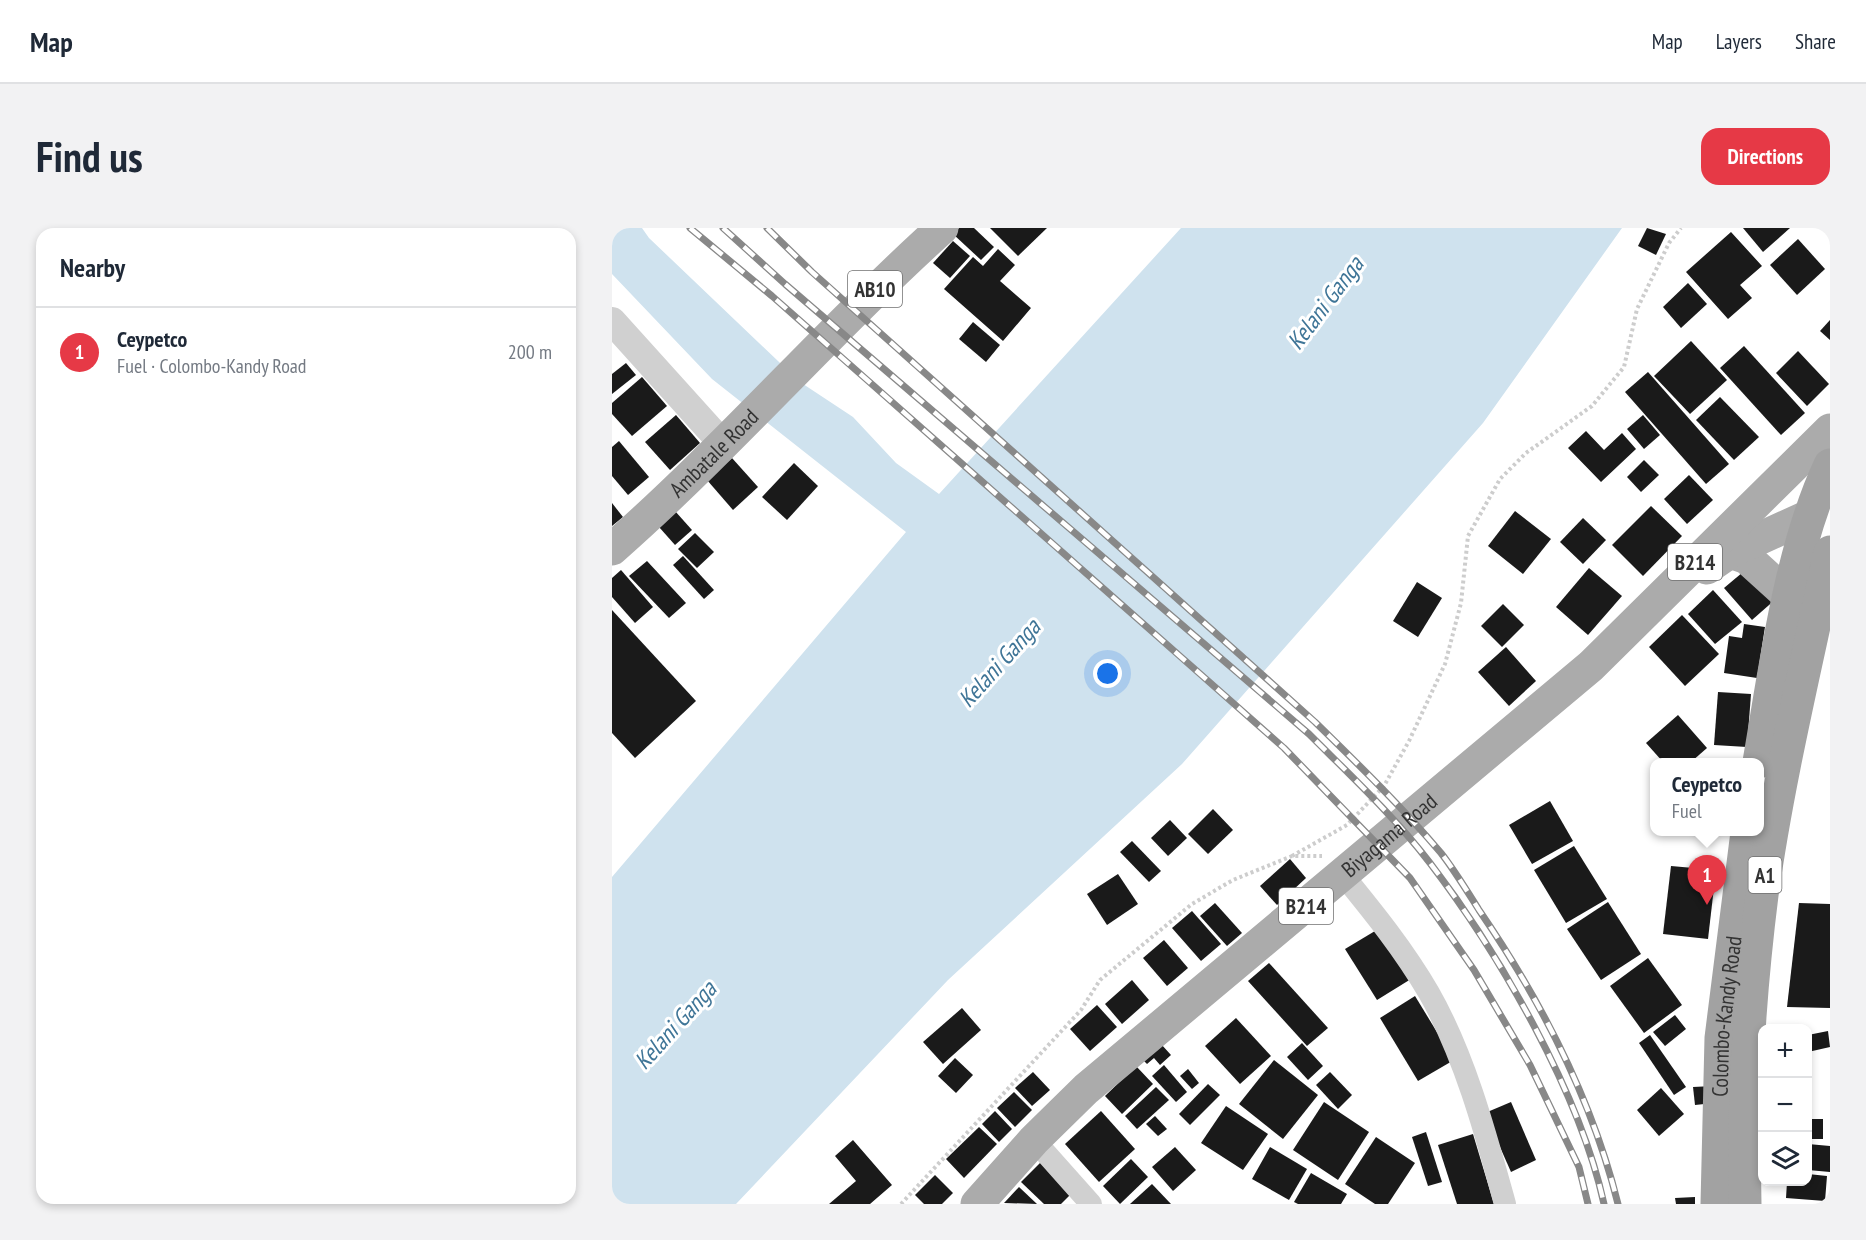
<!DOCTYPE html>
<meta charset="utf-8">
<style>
:root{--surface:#fff;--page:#f2f2f3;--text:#1f2937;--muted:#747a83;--line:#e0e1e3;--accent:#e63946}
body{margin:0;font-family:"PT Sans Narrow",sans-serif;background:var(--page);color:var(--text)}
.controls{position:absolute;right:18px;bottom:18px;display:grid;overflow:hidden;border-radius:12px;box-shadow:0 3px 9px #0003}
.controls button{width:54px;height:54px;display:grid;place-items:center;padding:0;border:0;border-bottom:2px solid var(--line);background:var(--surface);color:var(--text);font:30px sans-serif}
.you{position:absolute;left:496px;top:446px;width:21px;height:21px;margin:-15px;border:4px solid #fff;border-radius:50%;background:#1a73e8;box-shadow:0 0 0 9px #1a73e833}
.badge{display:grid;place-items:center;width:39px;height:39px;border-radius:50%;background:var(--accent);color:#fff;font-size:20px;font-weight:700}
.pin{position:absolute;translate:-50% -50px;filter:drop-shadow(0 2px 3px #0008)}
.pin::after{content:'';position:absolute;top:32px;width:21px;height:18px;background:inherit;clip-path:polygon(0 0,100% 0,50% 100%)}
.popup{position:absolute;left:1038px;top:530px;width:114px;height:78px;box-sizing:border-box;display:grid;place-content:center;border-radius:12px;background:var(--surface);filter:drop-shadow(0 2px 4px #0005);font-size:20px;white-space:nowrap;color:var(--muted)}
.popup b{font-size:22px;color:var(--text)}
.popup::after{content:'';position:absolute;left:50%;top:100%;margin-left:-12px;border:12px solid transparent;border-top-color:var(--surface)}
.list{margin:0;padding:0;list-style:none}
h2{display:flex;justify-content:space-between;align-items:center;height:78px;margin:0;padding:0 24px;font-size:26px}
h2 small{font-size:20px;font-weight:400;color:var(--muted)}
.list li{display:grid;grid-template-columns:39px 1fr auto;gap:18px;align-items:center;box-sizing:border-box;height:90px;padding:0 24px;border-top:2px solid var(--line)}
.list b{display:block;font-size:22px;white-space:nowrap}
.list p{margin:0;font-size:20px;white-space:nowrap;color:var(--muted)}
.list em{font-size:20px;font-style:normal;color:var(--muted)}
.icon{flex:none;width:33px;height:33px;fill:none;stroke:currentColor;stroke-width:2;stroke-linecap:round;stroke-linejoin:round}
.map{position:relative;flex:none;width:1218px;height:976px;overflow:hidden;border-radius:18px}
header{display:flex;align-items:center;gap:36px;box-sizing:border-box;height:84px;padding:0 30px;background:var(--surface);border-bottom:2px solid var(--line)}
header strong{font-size:28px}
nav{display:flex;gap:33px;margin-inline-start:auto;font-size:21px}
.intro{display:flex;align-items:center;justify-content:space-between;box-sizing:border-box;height:144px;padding:0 36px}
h1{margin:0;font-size:42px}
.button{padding:15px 27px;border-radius:18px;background:var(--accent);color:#fff;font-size:21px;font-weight:700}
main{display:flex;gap:36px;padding:0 36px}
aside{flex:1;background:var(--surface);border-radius:18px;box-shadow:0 3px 9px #0003}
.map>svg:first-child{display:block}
.water{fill:#cfe2ee}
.building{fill:#1a1a1a}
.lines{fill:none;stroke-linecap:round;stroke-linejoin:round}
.path{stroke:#cdcdcd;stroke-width:4;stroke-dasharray:3 3;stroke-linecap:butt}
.minor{stroke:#d0d0d0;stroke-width:22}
.tertiary{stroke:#d0d0d0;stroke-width:28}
.primary{stroke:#ababab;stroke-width:33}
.trunk{stroke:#a2a2a2;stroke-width:33}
.rail-casing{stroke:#888;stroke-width:7}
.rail{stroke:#fff;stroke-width:4.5;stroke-dasharray:14;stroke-linecap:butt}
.labels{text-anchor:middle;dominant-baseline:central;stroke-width:6;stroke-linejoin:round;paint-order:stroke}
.shield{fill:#fff;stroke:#707070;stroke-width:1.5}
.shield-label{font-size:21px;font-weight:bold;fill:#333}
.street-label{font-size:22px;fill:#333;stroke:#fff}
.water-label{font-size:24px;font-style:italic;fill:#3f7597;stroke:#fff}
</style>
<header>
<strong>Map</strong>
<nav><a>Map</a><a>Layers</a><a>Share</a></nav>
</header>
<div class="intro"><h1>Find us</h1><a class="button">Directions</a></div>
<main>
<aside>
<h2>Nearby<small></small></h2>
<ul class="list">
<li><span class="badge">1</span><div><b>Ceypetco</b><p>Fuel · Colombo-Kandy Road</p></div><em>200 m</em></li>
</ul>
</aside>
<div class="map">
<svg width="1218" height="976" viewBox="0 0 1218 976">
<rect width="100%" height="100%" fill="#fff"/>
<polygon class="water" points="0,0 30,0 37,10 188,154 241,189 284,235 327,266 569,0 1010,0 871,195 570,536 336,752 124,976 0,976 0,649 294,304 100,151 0,46"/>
<g class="building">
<polygon points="347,0 362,0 382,19 369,32 341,6"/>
<polygon points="378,0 435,0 406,28"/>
<polygon points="1035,0 1054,6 1044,27 1026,18"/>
<polygon points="1131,0 1178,0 1151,24"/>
<polygon points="1119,4 1150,38 1128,57 1140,70 1116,91 1074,44"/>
<polygon points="1186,11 1213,41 1185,67 1158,37"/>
<polygon points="341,13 358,28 338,50 321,35"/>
<polygon points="386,21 403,37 388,53 419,80 391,113 332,61 361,29 371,38"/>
<polygon points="1076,55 1095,76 1069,100 1051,79"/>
<polygon points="1218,92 1218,112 1208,103"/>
<polygon points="361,94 388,117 374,134 347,111"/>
<polygon points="1079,113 1115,152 1078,186 1042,148"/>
<polygon points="1132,118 1193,185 1169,207 1108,140"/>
<polygon points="1186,123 1217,156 1195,178 1164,145"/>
<polygon points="14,135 24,147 0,166 0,146"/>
<polygon points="1036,144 1117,236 1094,256 1013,164"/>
<polygon points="30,149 55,178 20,208 0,186 0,175"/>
<polygon points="1108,169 1147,209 1122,232 1084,192"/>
<polygon points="64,187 88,215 58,242 33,214"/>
<polygon points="1031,187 1048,207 1032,221 1015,201"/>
<polygon points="974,203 992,222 1010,205 1024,221 989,254 956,220"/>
<polygon points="7,213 37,249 16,267 0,248 0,219"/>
<polygon points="120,230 146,259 121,282 95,252"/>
<polygon points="1032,232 1047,247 1029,264 1015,249"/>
<polygon points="182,235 206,258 175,292 150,269"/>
<polygon points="1077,247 1101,272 1075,296 1052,271"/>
<polygon points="0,275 11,289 0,298"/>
<polygon points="1039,278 1070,308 1031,348 1000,317"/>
<polygon points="63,283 80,302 63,317 47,299"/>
<polygon points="903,283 939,311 911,346 876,318"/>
<polygon points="971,290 994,312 971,336 948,314"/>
<polygon points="83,305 102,324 85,340 66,321"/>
<polygon points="71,328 102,362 92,371 61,337"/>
<polygon points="35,333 74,375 57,390 17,348"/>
<polygon points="1137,339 1165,370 1140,392 1112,360"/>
<polygon points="977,340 1010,368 976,407 944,379"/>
<polygon points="9,342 41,379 23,395 0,369 0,350"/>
<polygon points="805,354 830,370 806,409 781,393"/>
<polygon points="1101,362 1130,394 1103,416 1076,386"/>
<polygon points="891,376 912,397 890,419 869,398"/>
<polygon points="0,382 84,473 23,530 0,505"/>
<polygon points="1070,387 1107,426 1073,458 1037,419"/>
<polygon points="1132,396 1153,399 1145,450 1112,445 1117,408 1130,410"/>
<polygon points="894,419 924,453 897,478 866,444"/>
<polygon points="1106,464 1139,466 1135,519 1102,517"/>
<polygon points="1066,487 1095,520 1079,534 1051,534 1034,515"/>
<polygon points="938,573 961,613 920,636 897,597"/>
<polygon points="601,581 621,602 596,626 576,606"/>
<polygon points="558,592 575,610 556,628 539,610"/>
<polygon points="520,613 549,643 537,654 508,624"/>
<polygon points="962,618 995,671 954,695 922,642"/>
<polygon points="678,631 694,650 665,677 648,658"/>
<polygon points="1059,638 1104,642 1096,711 1051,706"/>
<polygon points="506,646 526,676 495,697 475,666"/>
<polygon points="996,674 1029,726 989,752 955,701"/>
<polygon points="603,675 630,705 615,718 588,688"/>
<polygon points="1187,675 1218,676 1218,780 1175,779"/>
<polygon points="580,683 609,716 589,733 560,700"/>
<polygon points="768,700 799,751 765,772 733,721"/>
<polygon points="552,712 576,740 555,758 531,730"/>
<polygon points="1036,730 1070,777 1032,805 998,758"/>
<polygon points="657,735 716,800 695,818 636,753"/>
<polygon points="520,752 537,772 510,796 493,776"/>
<polygon points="803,768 842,832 806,853 768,790"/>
<polygon points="485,777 505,799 478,823 458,801"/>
<polygon points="350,780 369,802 331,836 311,814"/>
<polygon points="1063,787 1074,801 1053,818 1041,804"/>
<polygon points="624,790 659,828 628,856 593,818"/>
<polygon points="1216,803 1218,819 1196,824 1196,807"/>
<polygon points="1038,807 1074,859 1062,867 1027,815"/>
<polygon points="690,815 711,838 696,852 675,829"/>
<polygon points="549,816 559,827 548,837 542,830 535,836 531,832"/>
<polygon points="343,830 361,847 344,865 326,848"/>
<polygon points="662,832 706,867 671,911 627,876"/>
<polygon points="552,837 575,864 564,874 540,848"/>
<polygon points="524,838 541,856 510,886 493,868"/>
<polygon points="576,841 587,855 580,861 568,848"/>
<polygon points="421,844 438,862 420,878 403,860"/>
<polygon points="718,844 740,867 726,881 704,857"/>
<polygon points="596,856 608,867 578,897 567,886"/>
<polygon points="1101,858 1102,875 1083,877 1081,859"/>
<polygon points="544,859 557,872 525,901 513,888"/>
<polygon points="1049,860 1072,886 1047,908 1025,882"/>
<polygon points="402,864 420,882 403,899 385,880"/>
<polygon points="712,874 757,904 726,952 681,922"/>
<polygon points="899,874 924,932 899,944 873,885"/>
<polygon points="614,878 656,906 631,942 589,915"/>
<polygon points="383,883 400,901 387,914 370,896"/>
<polygon points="489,883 523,921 487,954 453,916"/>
<polygon points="543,888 555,901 546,908 534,896"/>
<rect x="1196" y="891" width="15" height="20"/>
<polygon points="367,899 385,916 352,950 334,931"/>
<polygon points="814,904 830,954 816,958 800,909"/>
<polygon points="861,906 882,976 845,976 826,917"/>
<polygon points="764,909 803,935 776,976 763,976 733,956"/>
<polygon points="241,912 280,957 258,976 217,976 244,953 223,928"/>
<polygon points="1196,916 1218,918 1218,944 1196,942"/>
<polygon points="563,919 584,942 561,963 540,939"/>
<polygon points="658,919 695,941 677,972 640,951"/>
<polygon points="519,931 536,949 508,976 491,958"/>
<polygon points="431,932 463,962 449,976 432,976 409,954"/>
<polygon points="699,945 735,966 729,976 686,976 682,974"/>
<polygon points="1196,946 1215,948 1213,973 1174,970 1175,954 1196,954"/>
<polygon points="323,947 341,965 330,976 312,976 303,967"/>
<polygon points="540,956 559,976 518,976"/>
<polygon points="407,959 425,976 392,975"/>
<polygon points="1083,969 1083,976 1064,976 1063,970"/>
</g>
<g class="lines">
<g class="path">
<polyline points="680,628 735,597 772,558 797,513 833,436 849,375 856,308 888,251 914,225 980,178 1012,139 1025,81 1057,15 1069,0"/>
<polyline points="289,976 469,782 488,752 580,676 621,652 680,628 710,628"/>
</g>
<g class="minor">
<path d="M731 647C762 685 792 722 817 765 853 828 874 907 893 976"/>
<polyline points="422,912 479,976"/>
</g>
<polyline class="tertiary" points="0,93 111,216"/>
<g class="primary">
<path id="s1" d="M0 321C115 220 216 103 330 0"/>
<polyline points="1118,324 1135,330 1178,369"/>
<polyline points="1095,340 1118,324 1197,288"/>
<path id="s2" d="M365 976 422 912 474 861 979 438 1218 202"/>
</g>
<g class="trunk">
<path d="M1147 534C1163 441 1178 322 1218 237"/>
<path id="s3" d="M1105 976 1109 810 1135 604"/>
<path d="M1133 976C1131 873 1137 770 1150 667 1166 552 1194 438 1218 324"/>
</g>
<defs>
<g id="rail">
<polyline points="78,0 160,68 672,520 798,650 862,742 918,837 967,939 976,976"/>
<path d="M111 0 173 56 697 506C738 547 782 588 818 635 887 725 968 865 992 976"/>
<path d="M155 0 200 44 703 494C746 536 790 579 829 625 843 643 855 663 867 682 928 771 980 871 1006 976"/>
</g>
</defs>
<use href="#rail" class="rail-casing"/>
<use href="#rail" class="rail"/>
</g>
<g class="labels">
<g class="shield">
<rect x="236" y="43" width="54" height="36" rx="4.5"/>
<rect x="1056" y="316" width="54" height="36" rx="4.5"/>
<rect x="1136.5" y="629" width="33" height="36" rx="4.5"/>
<rect x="667" y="660" width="54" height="36" rx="4.5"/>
</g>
<g class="shield-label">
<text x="263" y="61">AB10</text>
<text x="1083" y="334">B214</text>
<text x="1153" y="647">A1</text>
<text x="694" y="678">B214</text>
</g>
<g class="street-label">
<text stroke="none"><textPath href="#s1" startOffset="140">Ambatale Road</textPath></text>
<text stroke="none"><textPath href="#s2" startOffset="554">Biyagama Road</textPath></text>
<text stroke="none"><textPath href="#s3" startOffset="188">Colombo-Kandy Road</textPath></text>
</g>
<g class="water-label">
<text transform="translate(713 75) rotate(-53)">Kelani Ganga</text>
<text transform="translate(387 435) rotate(-48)">Kelani Ganga</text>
<text transform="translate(63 797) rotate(-48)">Kelani Ganga</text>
</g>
</g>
</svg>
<div class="controls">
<button>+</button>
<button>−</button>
<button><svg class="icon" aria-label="layers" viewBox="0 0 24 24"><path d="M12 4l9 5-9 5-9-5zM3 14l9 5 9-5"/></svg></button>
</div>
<div class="you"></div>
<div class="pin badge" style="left:1095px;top:677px">1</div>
<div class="popup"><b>Ceypetco</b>Fuel</div>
</div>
</main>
